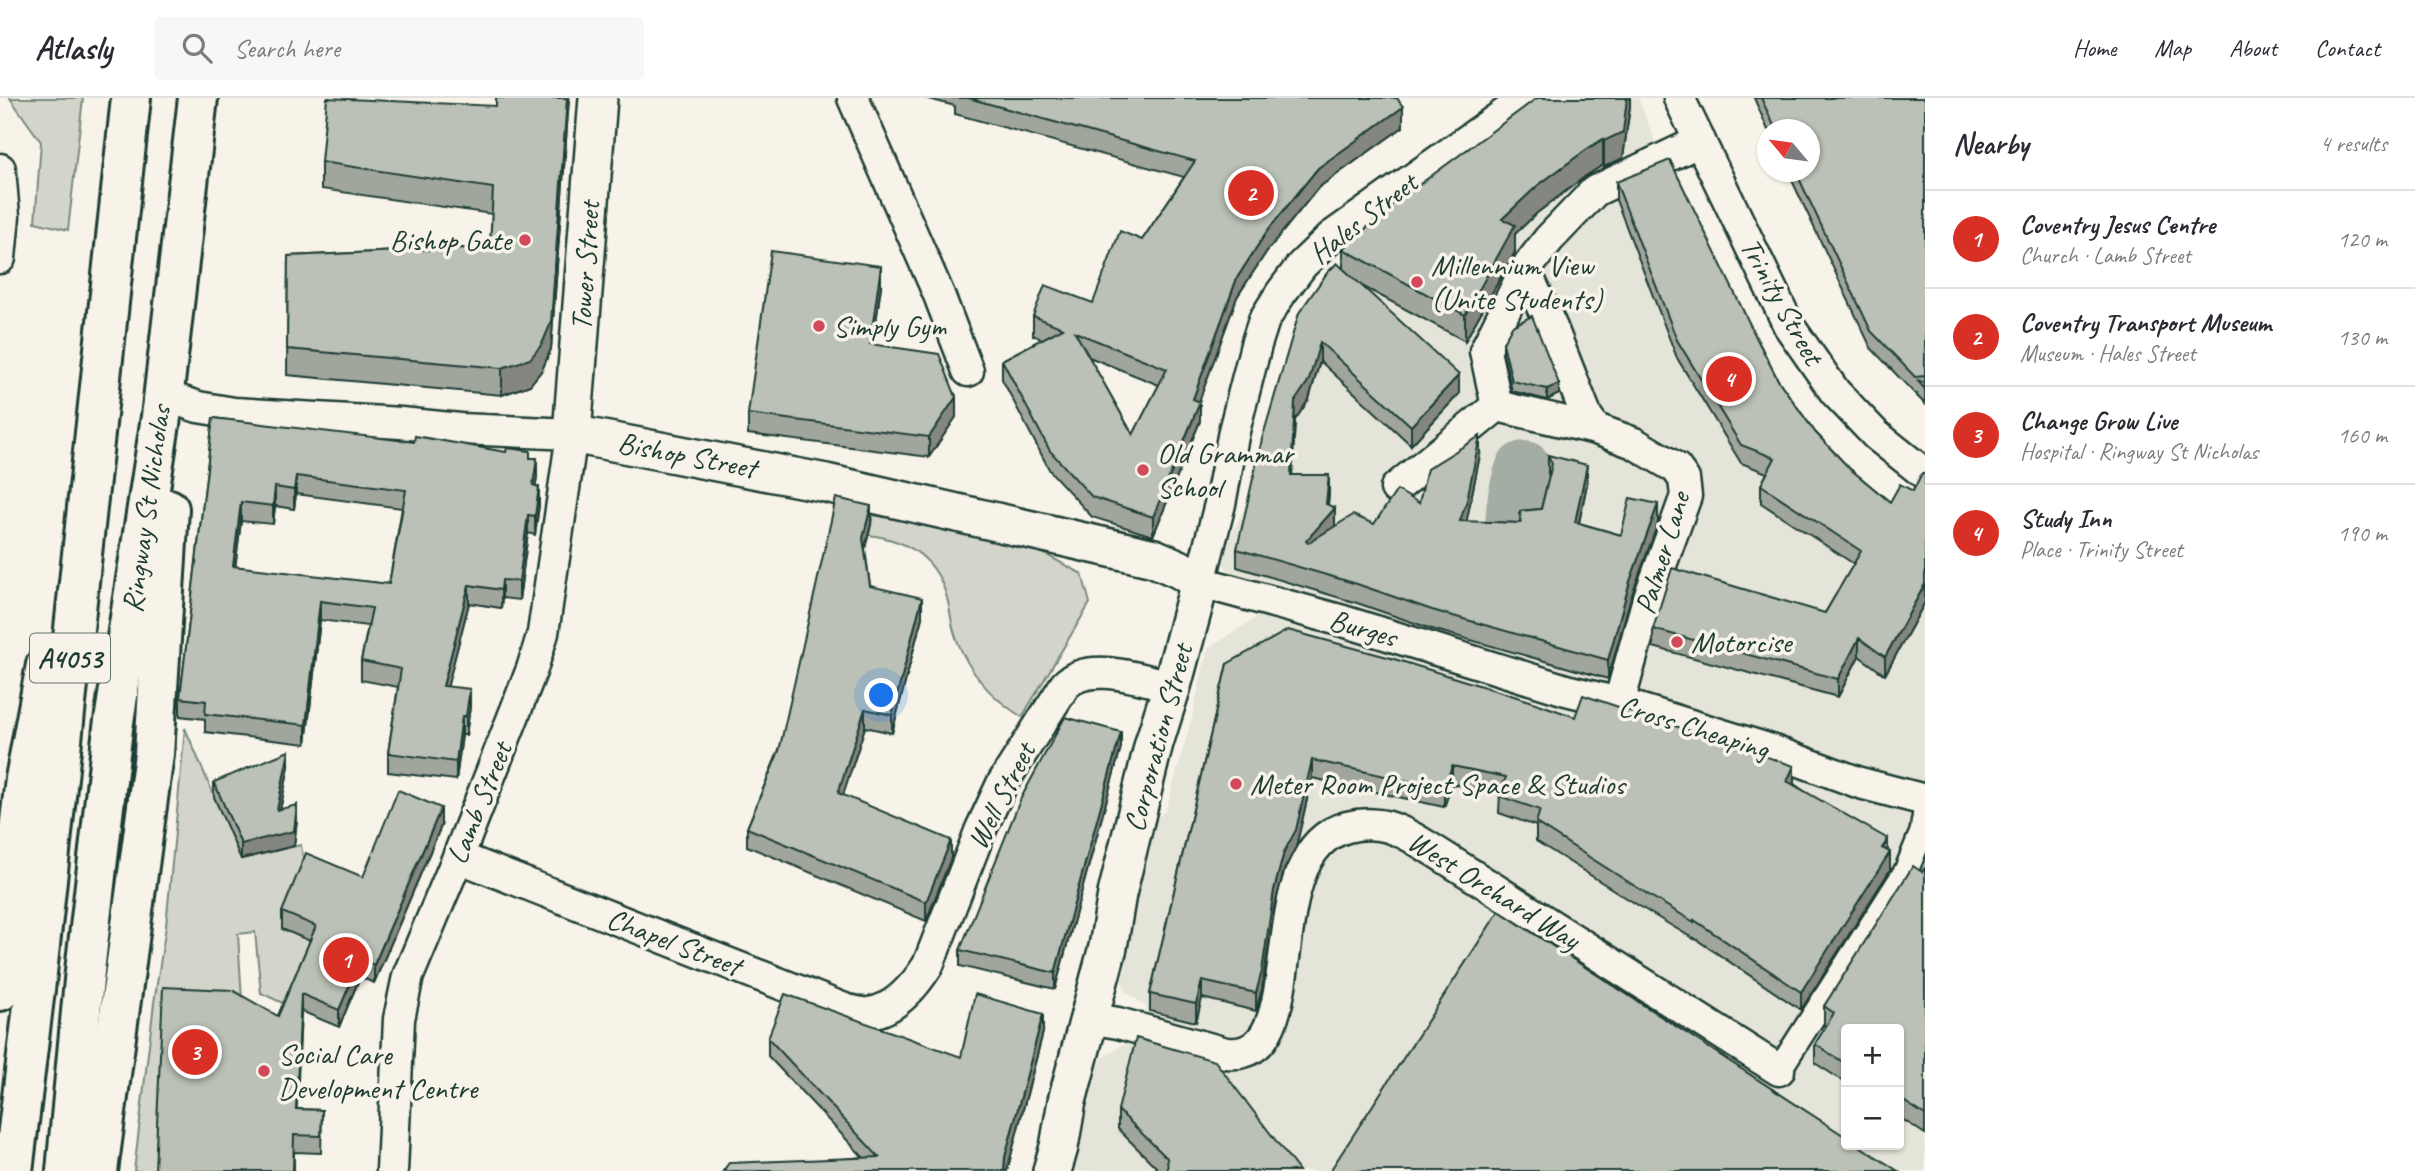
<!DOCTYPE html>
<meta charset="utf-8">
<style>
:root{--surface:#fff;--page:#f7f7f7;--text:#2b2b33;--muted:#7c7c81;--line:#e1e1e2;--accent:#d93025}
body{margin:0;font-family:Caveat,sans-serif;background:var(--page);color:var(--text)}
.controls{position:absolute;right:21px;bottom:21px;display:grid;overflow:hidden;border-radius:7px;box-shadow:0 2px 5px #0004}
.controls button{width:63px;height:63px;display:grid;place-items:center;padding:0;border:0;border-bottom:2px solid var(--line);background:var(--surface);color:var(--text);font:35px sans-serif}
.compass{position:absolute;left:1757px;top:21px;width:63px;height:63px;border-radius:50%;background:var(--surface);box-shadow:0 2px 5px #0004;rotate:299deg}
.you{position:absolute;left:882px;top:598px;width:24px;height:24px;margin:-18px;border:5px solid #fff;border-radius:50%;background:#1a73e8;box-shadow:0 0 0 10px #1a73e833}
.badge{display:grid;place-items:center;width:46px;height:46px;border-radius:50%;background:var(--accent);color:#fff;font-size:23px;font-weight:700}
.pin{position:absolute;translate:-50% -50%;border:4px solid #fff;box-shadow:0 2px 7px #0006}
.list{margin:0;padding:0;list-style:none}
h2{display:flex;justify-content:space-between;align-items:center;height:91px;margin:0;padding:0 28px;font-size:30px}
h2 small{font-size:23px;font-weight:400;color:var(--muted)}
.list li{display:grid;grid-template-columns:46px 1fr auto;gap:21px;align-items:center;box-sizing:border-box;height:98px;padding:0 28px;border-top:2px solid var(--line)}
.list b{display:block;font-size:26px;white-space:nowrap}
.list p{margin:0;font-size:23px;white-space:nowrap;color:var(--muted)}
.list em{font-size:23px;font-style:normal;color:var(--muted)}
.icon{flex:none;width:38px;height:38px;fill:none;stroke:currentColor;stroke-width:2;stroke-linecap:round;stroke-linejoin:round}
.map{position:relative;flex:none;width:1925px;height:1073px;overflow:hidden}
header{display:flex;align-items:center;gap:42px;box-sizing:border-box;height:98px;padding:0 35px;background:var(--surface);border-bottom:2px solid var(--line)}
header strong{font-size:33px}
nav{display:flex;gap:38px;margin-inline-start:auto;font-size:24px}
.search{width:490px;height:63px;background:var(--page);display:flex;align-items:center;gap:18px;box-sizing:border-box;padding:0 24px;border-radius:7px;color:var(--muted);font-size:26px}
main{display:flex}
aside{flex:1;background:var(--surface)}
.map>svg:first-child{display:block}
.built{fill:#e5e4d9;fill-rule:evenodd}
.green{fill:#d3d5ca;stroke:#79897f;stroke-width:2}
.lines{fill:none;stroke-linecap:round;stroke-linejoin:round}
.river{stroke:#a4ada3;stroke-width:58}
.pedestrian-casing{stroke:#1f3d34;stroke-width:28}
.minor-casing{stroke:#1f3d34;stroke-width:35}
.tertiary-casing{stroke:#1f3d34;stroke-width:42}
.trunk-casing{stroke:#1f3d34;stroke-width:44}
.pedestrian{stroke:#f7f3e8;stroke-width:23}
.minor{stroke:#f7f3e8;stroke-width:30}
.tertiary{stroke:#f7f3e8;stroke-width:37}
.trunk{stroke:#f7f3e8;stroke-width:38}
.wall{fill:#a1a69d;stroke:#1f3d34;stroke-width:2;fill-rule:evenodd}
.shaded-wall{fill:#83877f;stroke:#1f3d34;stroke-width:2}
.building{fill:#bbc1b6;stroke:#1f3d34;stroke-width:2;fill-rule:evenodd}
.poi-dot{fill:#d1495b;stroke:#f7f3e8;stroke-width:2.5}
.labels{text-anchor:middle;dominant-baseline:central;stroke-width:7;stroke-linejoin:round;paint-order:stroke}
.shield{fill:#f7f3e8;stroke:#60746a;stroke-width:2}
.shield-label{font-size:28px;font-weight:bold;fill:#1f3d34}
.street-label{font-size:30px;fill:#1f3d34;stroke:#f7f3e8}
.poi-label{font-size:30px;fill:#1f3d34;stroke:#f7f3e8;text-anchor:start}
</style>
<header>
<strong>Atlasly</strong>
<div class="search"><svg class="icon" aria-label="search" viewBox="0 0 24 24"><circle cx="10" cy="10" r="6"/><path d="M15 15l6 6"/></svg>Search here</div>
<nav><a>Home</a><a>Map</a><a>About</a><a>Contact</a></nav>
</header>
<main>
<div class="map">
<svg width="1925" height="1073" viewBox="0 0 1925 1073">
<rect width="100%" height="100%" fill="#f7f3e8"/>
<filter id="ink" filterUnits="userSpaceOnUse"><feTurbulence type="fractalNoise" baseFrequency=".0143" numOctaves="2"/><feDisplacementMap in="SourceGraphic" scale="14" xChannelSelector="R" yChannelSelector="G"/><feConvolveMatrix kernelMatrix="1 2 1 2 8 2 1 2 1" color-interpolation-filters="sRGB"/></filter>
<g filter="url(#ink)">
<path class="built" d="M1571 0H1638L1670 80 1778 300 1882 415 1925 418V1073H1071L1072 1043 1084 991 1103 959 1122 947 1137 945 1147 909 1126 894 1118 875 1152 725 1166 712 1191 623 1208 550 1256 520 1220 460 1256 386 1297 230ZM1846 931H1899V1047H1846Z"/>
<g class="green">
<polygon points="10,0 83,0 68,132 35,124 41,44"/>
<path d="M873 417 965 434 1043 455 1082 476 1090 505 1022 619C993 601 969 575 957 542 951 529 951 514 947 500 937 461 908 442 869 437Z"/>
<polygon points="185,630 241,761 301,747 316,846 289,908 261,895 255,834 238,836 242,902 156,1073 134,1073 154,905 166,828"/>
</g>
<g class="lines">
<path class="river" d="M1520 502C1515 454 1508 418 1524 372"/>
<defs>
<polyline id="pedestrian" points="1779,972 1906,773 1922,734 1925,714"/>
<g id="minor">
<polyline points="853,0 939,197 968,273"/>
<polyline points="1527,0 1331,139 1302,167 1281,195 1264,222 1256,247 1234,333 1220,406 1200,484 1343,523 1566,592 1619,605 1768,651 1860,685 1925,702"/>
<polyline points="1679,0 1789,228 1835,294 1876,337 1925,376"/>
<polyline points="0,71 4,118 0,160"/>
<polyline points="1525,172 1552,230 1587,319 1596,331"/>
<polyline points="163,297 198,309 234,315 401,325 460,331 572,336 543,535 532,571 458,759 408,878 399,921 392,1073"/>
<polyline points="1497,308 1596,331 1634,345 1676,370 1684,381 1686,398 1646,508 1619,605"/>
<polyline points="1497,308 1485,253 1525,172 1549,141 1595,93 1700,43"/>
<polyline points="1396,390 1497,308"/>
<path d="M458 759 847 912C854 913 863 916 869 915 895 912 916 886 928 867L981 731 1002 686 1065 587C1089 562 1142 582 1172 588"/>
<path d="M1089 920 1118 925 1226 955C1317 965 1251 754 1347 729 1363 725 1383 725 1399 733 1412 738 1424 747 1436 754L1779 972"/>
</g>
<polyline id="tertiary" points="598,0 572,336 826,385 1154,460 1179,471 1200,484 1172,588 1154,645 1117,796 1108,849 1067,1003 1059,1049 1052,1073"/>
<g id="trunk">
<polyline points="0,893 25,681 46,567"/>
<polyline points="13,1073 37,875 131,0"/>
<polyline points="66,1073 84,882 113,630 161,319 198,0"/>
<polyline points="98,1073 154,656 169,411"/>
</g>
</defs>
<use href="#pedestrian" class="pedestrian-casing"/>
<use href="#minor" class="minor-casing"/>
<use href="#tertiary" class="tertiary-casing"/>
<use href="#trunk" class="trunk-casing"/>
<use href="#pedestrian" class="pedestrian"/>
<use href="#minor" class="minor"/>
<use href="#tertiary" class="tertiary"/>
<use href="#trunk" class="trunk"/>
</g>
<g class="wall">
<polygon points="496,0 569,0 551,251 542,272 530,287 502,297 287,277 288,158 490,149 492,116 321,91 321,64 496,8"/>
<path d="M925 0H1397L1403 29 1318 90 1267 153 1237 199 1199 303 1200 323 1153 438 1092 419 1050 373 1002 281V262L1042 241 1033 237V218L1093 205 1142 142 1184 79 955 16V8ZM1089 259 1159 287 1133 337Z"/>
<polygon points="1630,0 1630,8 1623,60 1604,69 1603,67 1587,77 1537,115 1515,136 1515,154 1465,243 1362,188 1459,296 1411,347 1320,263 1309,301 1295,322 1292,377 1329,396 1328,407 1335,428 1374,426 1419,405 1480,357 1466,424 1520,425 1520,413 1541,411 1549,378 1548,376 1548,357 1587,386 1579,425 1621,437 1658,425 1630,502 1608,581 1432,531 1357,505 1237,469 1237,451 1343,171 1343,151"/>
<polygon points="1754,0 1925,0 1925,306 1917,298 1917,296 1915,296 1871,250 1788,74 1810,74 1810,32 1768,32"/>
<polygon points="1616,84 1758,243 1778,282 1815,334 1849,370 1890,404 1913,393 1925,375 1925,504 1885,577 1859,558 1838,599 1653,549 1653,531 1825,515 1854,466 1761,405 1761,387 1767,375 1741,365 1677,260 1616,102"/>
<polygon points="881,188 873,247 956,319 929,359 748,336 748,316"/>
<polygon points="1503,245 1559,296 1547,302 1512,293 1503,255"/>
<path d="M213 320 530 360 537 379 535 388 539 407 535 437 528 435 519 502 502 500 501 510 469 505 447 589 470 609 466 637H462L456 682 388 674V655L398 589 361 582V563L368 528 320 522 306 646 205 634V621L180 618V600ZM296 396 402 410 389 486 235 469 241 423 273 426 275 408 294 411Z"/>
<polygon points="871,426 865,451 870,488 922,519 892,635 865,629 843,697 951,760 926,823 747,748 747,730"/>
<polygon points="1227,566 1575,619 1794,686 1888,753 1890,772 1801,912 1694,840 1694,841 1652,816 1536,743 1536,728 1499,715 1500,695 1452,686 1444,709 1312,680 1296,749 1284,772 1274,810 1262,891 1256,913 1202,900 1196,924 1150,913 1150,896"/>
<polygon points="1121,649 1055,891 960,868 960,852"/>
<polygon points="289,668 280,712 297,722 294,748 241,761 214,699 214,684"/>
<polygon points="441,728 374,885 360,879 339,929 301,913 296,1011 322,1012 321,1055 294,1054 294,1073 155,1073 278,918 310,843 282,831 282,814 363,779"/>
<polygon points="1925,770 1925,1036 1899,1019 1899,931 1846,931 1846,985 1815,965 1815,946 1826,929 1824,928 1824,908"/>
<polygon points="1043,934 1007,1073 723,1073 863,1059 768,958 768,940 961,959"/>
<polygon points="1118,1012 1299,1073 1160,1073 1118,1031"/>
</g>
<g class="shaded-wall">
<polygon points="567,0 569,0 551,251 542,272 530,287 502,297 502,270"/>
<polygon points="1627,0 1630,0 1630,8 1623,60 1604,69 1604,43"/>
<polygon points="1403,9 1403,29 1318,90 1267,153 1237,199 1193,320 1193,301 1237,180 1267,133 1318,70"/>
<polygon points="1603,41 1603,67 1587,77 1537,115 1515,136 1515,154 1465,243 1465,217 1502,121 1537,88 1587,51"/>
<polygon points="881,168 881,188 870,266 870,246"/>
<polygon points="1320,244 1320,263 1309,301 1295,322 1291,396 1295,303"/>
<polygon points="1459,277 1459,296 1411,347 1411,328"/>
<polygon points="1559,286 1559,296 1547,302 1547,291"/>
<polygon points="956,299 956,319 929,359 929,339"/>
<polygon points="1200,304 1200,323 1153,438 1153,419"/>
<polygon points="1480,338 1480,357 1467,421 1460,442 1460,423"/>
<polygon points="537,360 537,379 533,406 533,387"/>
<polygon points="1587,367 1587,386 1575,443 1575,424"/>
<polygon points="1329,377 1329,396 1326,420 1335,410 1335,429 1306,461 1306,443 1326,406"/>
<polygon points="296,378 296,396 294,411 294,392"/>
<polygon points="275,389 275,408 273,426 273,408"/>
<polygon points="539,389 539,407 535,437 535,418"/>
<polygon points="241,404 241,423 233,487 233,468"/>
<polygon points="1658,406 1658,425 1630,502 1608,581 1608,562 1630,483"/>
<polygon points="871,408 871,426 863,458 863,440"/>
<polygon points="528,417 528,435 519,502 519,483"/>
<polygon points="502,482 502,500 501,510 501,492"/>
<polygon points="1925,486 1925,504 1885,577 1885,559"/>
<polygon points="469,487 469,505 443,606 443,588"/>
<polygon points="922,500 922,519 892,635 892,617"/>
<polygon points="320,503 320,522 306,646 306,627"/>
<polygon points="1859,540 1859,558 1838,599 1838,581"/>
<polygon points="470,591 470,609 466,637 466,618"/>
<polygon points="865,611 865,629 838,713 838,695"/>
<polygon points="462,618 462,637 456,682 456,664"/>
<polygon points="1121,634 1121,649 1055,891 1055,875"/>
<polygon points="289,653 289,668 277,727 277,712"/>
<polygon points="1312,662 1312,680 1296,749 1284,772 1274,810 1262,891 1256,913 1256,895 1274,792 1284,754"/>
<polygon points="1452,668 1452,686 1444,709 1444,691"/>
<polygon points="1794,668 1794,686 1787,700 1787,683"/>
<polygon points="297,707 297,722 294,748 241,761 241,746"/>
<polygon points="441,710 441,728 374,885 374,867"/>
<polygon points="1888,741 1888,758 1890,754 1890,772 1801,912 1801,894"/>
<polygon points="951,742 951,760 926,823 926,804"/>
<polygon points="360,862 360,879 339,929 339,912"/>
<polygon points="1202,883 1202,900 1196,924 1196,906"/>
<polygon points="301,896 301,913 296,1028 296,1011"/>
<polygon points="1043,916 1043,934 1007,1073 1004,1073 1005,1059"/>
</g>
<g class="building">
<polygon points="327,0 496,8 496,0 567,0 551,225 542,246 530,261 502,270 287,251 288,158 490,149 493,90 321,64"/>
<path d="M968 0H1397L1403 9 1318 70 1267 133 1237 180 1193 301 1200 304 1153 419 1092 399 1050 353 1002 262 1063 230 1033 218 1045 187 1093 205 1120 133 1142 142 1195 63ZM1075 234 1167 271 1133 337Z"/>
<polygon points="1537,0 1627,0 1623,34 1604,43 1603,41 1587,51 1537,88 1502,121 1515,127 1465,217 1343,151 1393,106"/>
<polygon points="1761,0 1925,0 1925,278 1915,279 1871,233 1796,74 1810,74 1810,32 1776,32"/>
<polygon points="1670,62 1758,243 1778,282 1815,334 1849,370 1890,404 1900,386 1913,393 1922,375 1925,375 1925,486 1885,559 1859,540 1838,581 1653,531 1672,470 1825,515 1861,453 1761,387 1775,360 1741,347 1677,242 1616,84"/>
<polygon points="771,153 881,168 870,246 939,256 956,299 929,339 748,316"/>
<polygon points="1337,165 1459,277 1411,328 1320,244 1309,282 1295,303 1291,377 1329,377 1326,406 1335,410 1306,443 1308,445 1353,417 1374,426 1397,392 1419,405 1427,371 1480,338 1467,402 1460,423 1521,425 1520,413 1541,411 1552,366 1548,357 1587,367 1575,424 1621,437 1630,400 1658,406 1630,483 1608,562 1432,512 1357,486 1237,451 1262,341 1299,215 1327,175"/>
<polygon points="1532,218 1559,286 1547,291 1512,283 1503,245 1512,228"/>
<polygon points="1917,282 1925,285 1925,291"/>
<path d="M213 320 414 344 415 338 506 354 507 350 530 353V360H537L533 387 539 389 535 418 528 417 519 483 502 482 501 492 469 487 443 588 470 591 466 618H462L456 664 388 655 401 571 361 563 372 510 320 503 306 627 205 616 206 603 180 600ZM296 378 406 392 389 486 233 468 241 404 273 408 275 389 294 392Z"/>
<polygon points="836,400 871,408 863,440 870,488 922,500 892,617 865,611 838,695 951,742 926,804 747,730 779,653"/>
<polygon points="1288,532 1391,560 1530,603 1575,619 1583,597 1794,668 1787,683 1888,741 1882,750 1890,754 1801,894 1694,822 1694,824 1652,799 1536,725 1540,712 1499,698 1506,679 1452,668 1444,691 1312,662 1296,732 1284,754 1274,792 1262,873 1256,895 1202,883 1196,906 1150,896 1227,566"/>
<polygon points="1065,619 1121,634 1055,875 960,852 1021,700"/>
<polygon points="289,653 277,712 297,707 294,733 241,746 214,684"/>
<polygon points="398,692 441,710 374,867 360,862 339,912 301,896 296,1011 322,1012 321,1038 294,1037 293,1073 155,1073 163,889 232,892 278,918 316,828 282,814 306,755 363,779"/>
<polygon points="1913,768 1922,774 1925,770 1925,1017 1899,1000 1899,931 1846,931 1846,966 1815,946 1834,915 1824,908"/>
<polygon points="1499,813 1846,1039 1846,1047 1858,1047 1898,1073 1330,1073"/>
<polygon points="785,896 961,959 975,896 1043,916 1005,1059 1004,1073 723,1073 729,1065 879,1059 768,940"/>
<polygon points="1136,940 1215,963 1299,1073 1168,1073 1167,1060 1118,1012"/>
</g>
</g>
<g class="poi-dot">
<circle cx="525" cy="142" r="7"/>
<circle cx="1417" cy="184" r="7"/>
<circle cx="819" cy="228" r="7"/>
<circle cx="1143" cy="372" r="7"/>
<circle cx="1677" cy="544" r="7"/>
<circle cx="1236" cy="686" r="7"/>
<circle cx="264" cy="973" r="7"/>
</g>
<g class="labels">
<rect class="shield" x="30" y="535.5" width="80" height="49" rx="5"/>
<g class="shield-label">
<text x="70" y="560">A4053</text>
</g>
<g class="street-label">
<text transform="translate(1363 120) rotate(-38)">Hales Street</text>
<text transform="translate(585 168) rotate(-86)">Tower Street</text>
<text transform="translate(1782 203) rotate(61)">Trinity Street</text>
<text transform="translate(687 357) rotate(11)">Bishop Street</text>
<text transform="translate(146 411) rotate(-82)">Ringway St Nicholas</text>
<text transform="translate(1662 455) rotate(-73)">Palmer Lane</text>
<text transform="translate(1363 530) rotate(16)">Burges</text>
<text transform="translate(1694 629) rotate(17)">Cross Cheaping</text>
<text transform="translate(1158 640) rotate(-75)">Corporation Street</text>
<text transform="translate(1001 698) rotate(-63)">Well Street</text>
<text transform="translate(479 705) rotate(-68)">Lamb Street</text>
<text transform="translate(1494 792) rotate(32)">West Orchard Way</text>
<text transform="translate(674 844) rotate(21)">Chapel Street</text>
</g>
<g class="poi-label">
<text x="511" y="142" text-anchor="end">Bishop Gate</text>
<text x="1431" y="167">Millennium View<tspan x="1431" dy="34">(Unite Students)</tspan></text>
<text x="833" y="228">Simply Gym</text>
<text x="1157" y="355">Old Grammar<tspan x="1157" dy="34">School</tspan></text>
<text x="1691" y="544">Motorcise</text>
<text x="1250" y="686">Meter Room Project Space &amp; Studios</text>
<text x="278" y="956">Social Care<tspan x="278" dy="34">Development Centre</tspan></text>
</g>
</g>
</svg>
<div class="controls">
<button>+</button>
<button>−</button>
</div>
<svg class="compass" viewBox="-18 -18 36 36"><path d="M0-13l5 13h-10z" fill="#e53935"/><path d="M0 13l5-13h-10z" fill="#7c7c81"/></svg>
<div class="you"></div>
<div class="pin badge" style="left:346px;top:862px">1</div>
<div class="pin badge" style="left:1251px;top:95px">2</div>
<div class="pin badge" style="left:195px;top:954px">3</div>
<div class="pin badge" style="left:1729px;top:281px">4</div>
</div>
<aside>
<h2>Nearby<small>4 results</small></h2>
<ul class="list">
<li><span class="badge">1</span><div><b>Coventry Jesus Centre</b><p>Church · Lamb Street</p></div><em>120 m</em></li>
<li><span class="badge">2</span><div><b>Coventry Transport Museum</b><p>Museum · Hales Street</p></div><em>130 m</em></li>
<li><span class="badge">3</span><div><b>Change Grow Live</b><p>Hospital · Ringway St Nicholas</p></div><em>160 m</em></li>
<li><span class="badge">4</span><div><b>Study Inn</b><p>Place · Trinity Street</p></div><em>190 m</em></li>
</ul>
</aside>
</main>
